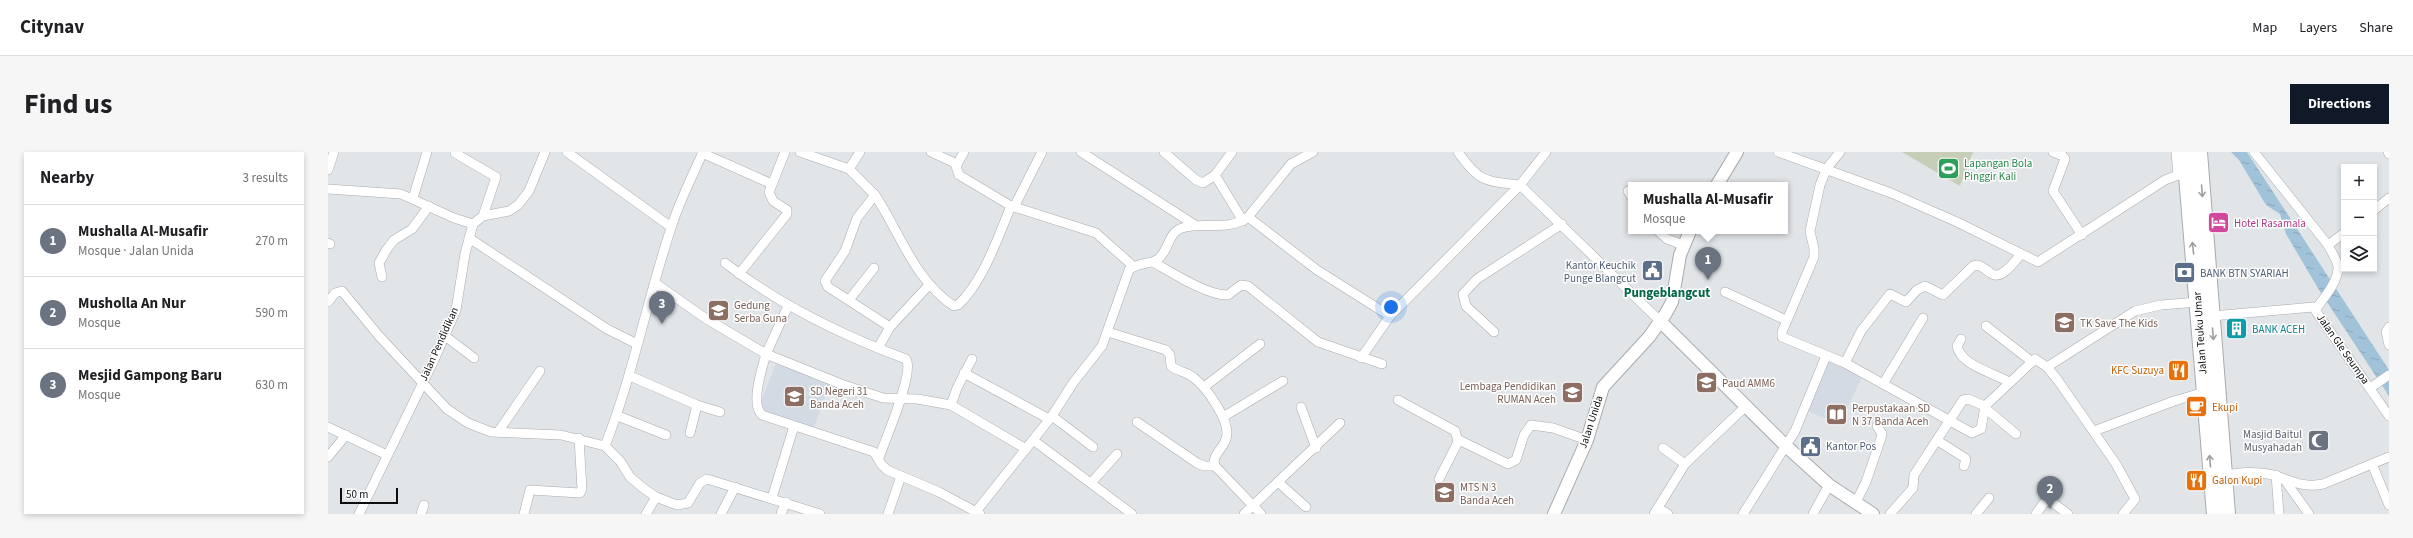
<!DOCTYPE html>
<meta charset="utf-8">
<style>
:root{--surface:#fff;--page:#f6f6f6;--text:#202124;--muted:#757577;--line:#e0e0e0;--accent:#111827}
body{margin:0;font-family:"Source Sans 3",sans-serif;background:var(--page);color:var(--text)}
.controls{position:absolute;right:12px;top:12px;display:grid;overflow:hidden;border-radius:0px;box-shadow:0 2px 6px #0003}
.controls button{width:36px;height:36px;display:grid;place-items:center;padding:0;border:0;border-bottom:1px solid var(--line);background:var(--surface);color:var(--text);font:20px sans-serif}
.scale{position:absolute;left:12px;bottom:10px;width:58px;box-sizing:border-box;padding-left:4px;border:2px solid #0d0e0f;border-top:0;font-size:11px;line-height:14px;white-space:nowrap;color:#0d0e0f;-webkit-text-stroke:3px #fff;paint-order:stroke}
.you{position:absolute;left:1063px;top:155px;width:14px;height:14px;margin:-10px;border:3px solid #fff;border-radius:50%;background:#1a73e8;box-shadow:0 0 0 6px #1a73e833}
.badge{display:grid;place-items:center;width:26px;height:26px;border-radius:50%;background:var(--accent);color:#fff;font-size:13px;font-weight:700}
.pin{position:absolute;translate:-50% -33px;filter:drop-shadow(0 1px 2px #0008)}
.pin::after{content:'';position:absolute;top:21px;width:14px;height:12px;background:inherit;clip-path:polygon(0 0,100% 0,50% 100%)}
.popup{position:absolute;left:1300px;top:30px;width:160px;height:52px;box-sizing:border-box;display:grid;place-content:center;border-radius:0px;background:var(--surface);filter:drop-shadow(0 1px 3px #0005);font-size:13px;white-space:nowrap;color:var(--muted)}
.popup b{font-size:15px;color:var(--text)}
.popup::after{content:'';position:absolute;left:50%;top:100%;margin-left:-8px;border:8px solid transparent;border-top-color:var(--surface)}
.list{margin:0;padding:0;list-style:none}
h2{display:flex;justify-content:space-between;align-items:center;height:52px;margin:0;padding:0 16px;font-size:17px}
h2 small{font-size:13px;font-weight:400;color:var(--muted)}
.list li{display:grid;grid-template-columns:26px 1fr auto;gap:12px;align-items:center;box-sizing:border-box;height:72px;padding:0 16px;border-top:1px solid var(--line)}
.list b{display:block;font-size:15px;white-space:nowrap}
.list p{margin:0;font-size:13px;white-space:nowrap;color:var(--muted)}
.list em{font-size:13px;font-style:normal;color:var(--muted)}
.icon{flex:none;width:22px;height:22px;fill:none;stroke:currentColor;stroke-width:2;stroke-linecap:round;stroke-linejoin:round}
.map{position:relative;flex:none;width:2061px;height:362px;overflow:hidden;border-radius:0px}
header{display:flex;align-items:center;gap:24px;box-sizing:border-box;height:56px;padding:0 20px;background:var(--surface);border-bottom:1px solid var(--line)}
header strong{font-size:19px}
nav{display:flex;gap:22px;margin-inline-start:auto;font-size:14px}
.intro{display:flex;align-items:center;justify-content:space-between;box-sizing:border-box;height:96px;padding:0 24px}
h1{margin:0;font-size:28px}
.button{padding:10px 18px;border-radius:0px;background:var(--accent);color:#fff;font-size:14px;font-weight:700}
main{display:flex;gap:24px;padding:0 24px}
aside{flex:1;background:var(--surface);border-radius:0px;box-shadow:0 2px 6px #0003}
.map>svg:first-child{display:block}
.built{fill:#d3dae4}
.pitch{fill:#c7ceb8}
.water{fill:url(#water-ripples)}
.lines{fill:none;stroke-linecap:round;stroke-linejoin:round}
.minor-casing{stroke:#a8abae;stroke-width:10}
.tertiary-casing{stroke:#a8abae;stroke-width:14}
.trunk-casing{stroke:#a8abae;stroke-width:18}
.minor{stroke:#fff;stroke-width:9}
.tertiary{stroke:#fff;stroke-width:12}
.trunk{stroke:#fff;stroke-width:16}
.oneway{stroke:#9e9f9f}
.labels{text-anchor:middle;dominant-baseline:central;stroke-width:3;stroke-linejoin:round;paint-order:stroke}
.leisure-label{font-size:11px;fill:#27864d;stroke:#fff;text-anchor:start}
.hotel-label{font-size:11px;fill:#b23c85;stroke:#fff;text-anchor:start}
.service-label{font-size:11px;fill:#4e5e75;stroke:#fff;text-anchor:start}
.education-label{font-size:11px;fill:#785e54;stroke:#fff;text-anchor:start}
.culture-label{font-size:11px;fill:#0d838f;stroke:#fff;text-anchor:start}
.street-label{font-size:11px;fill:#0d0e0f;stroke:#fff}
.food-label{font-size:11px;fill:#c56008;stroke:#fff;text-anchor:start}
.worship-label{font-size:11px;fill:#5b616d;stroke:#fff;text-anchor:end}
.quarter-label{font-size:13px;font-weight:bold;fill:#016744;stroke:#fff}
</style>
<header>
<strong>Citynav</strong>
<nav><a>Map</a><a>Layers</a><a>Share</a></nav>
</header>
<div class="intro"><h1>Find us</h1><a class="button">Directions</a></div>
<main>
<aside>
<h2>Nearby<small>3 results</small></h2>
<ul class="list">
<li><span class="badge" style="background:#6b7280">1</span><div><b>Mushalla Al-Musafir</b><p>Mosque · Jalan Unida</p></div><em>270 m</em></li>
<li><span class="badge" style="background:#6b7280">2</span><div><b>Musholla An Nur</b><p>Mosque</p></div><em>590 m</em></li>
<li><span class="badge" style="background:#6b7280">3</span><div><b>Mesjid Gampong Baru</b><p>Mosque</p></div><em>630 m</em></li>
</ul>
</aside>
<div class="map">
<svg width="2061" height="362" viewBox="0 0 2061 362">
<defs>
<pattern id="water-ripples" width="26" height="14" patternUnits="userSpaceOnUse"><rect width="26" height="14" fill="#a1c3da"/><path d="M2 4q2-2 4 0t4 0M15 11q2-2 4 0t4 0" fill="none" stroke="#89a6ba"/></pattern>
</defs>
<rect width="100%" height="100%" fill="#e2e5e8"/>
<g class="built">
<polygon points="1502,207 1535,223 1511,273 1480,259"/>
<polygon points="448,211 502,232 485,278 430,258"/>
</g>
<polygon class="pitch" points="1574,0 1645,0 1632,34"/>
<polygon class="water" points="1903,0 1919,0 2061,218 2061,244 1991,138 1958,82 1952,62 1938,53 1911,8"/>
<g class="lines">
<defs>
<g id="minor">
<polyline points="239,0 343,75"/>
<polyline points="472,0 521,17 547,43 529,66 517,99 497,129 500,135 562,175 550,196"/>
<polyline points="603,0 629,12"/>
<polyline points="753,0 867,73"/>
<polyline points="836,0 868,28 875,31 887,23 904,0"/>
<path d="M1130 0C1151 30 1156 29 1192 33L1333 170"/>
<polyline points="1450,0 1563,41 1629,70 1710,110 1837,28 1850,23 1858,24"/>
<polyline points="1512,0 1499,16 1492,33 1482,79 1486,97 1486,105 1454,180 1454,185 1517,211 1644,281 1653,277 1657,254"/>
<polyline points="1725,0 1735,4 1737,7 1725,39 1754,83"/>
<polyline points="1848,0 1850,23"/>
<path d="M1926 0 2000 93C2003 100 2010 108 2010 116 2010 130 1995 147 1988 157"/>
<polyline points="2060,0 2061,2"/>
<polyline points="127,1 168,25 155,64"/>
<polyline points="374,1 444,32"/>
<polyline points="521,17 532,0"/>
<polyline points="0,18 6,0"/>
<polyline points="887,23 915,69"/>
<polyline points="0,37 73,42 126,66 145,72"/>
<polyline points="1300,39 1303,44"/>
<path d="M547 43C572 81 587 129 626 154L630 153C655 130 670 85 683 54L631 23 628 14 636 0"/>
<polyline points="85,46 99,0"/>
<polyline points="683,54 768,81 805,114"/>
<polyline points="686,55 714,0"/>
<polyline points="2046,58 2061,46"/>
<polyline points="920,65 989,118 1062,164"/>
<polyline points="1330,79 1339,87 1355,93"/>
<polyline points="141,86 279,177 309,192"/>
<polyline points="0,91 2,92"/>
<polyline points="2000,93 2016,81"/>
<path d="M825 110C843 120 880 144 900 143L913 133 920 134 990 190 1054 212"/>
<path d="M397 111C452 153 513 183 578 207 587 220 557 288 551 306"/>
<polyline points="411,122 459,62 459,58 445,49 441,40 457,0"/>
<polyline points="54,125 51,111 59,97 66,88 84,77 101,54"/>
<path d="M327 131 377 166 438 202C434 217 422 252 434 263L546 300 553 312 559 318 611 340 652 362"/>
<polyline points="1397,140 1458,168"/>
<polyline points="521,148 546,116"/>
<polyline points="0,150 7,141 14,139 51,184 119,257 140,271 163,280 233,283 277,294 292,309 302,325 315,336 328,345 349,353 360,351 372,331 379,327 492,362"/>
<polyline points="460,154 438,202 513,232 555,246 589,247 623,253 698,297"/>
<polyline points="1884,164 1985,155 2061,264"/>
<polyline points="1658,174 1703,209"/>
<polyline points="562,175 601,133"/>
<polyline points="2061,175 2058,180 2061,193"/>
<path d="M780 180 838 198 842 203 843 214C849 219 858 220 865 225 878 235 904 270 898 287 895 297 883 304 887 314L933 362"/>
<polyline points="1166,180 1138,154 1135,142 1149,127 1234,72"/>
<polyline points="117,184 146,206"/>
<path d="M1633 187 1629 194C1633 214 1667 221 1681 230"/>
<polyline points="1033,206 1062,164 1192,33 1218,0"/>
<path d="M1517 211 1533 179 1562 142 1578 150 1589 138 1597 134 1615 143 1645 114 1650 113C1656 115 1659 119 1664 122 1674 128 1687 109 1693 102"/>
<polyline points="1719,215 1807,159 1833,153 1870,150"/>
<polyline points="636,221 721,267"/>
<polyline points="302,224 369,253 392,260"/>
<polyline points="1555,232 1595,166"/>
<polyline points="876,235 932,192"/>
<polyline points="2042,236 2061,223"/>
<polyline points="1070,248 1127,279 1130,289"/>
<polyline points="623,253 629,236 644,207"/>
<polyline points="973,255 988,296"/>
<polyline points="1657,256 1688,282"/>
<polyline points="290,264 338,283"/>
<polyline points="724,264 765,295"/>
<polyline points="895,265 955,229"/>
<polyline points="809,270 869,311 876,314 887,314"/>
<polyline points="0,275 59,303"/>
<polyline points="1766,279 1846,249 1877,240"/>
<polyline points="170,280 212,219"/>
<polyline points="362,281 369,253"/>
<polyline points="705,288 804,362"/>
<polyline points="1610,289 1637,306 1638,308 1636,314"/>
<path d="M277 294C305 223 319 148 343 76 351 50 364 25 375 0"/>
<polyline points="0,305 18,283"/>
<polyline points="1357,312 1418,254"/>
<polyline points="2044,312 2061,353"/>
<path d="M1896 323C1911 321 1925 319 1940 322 1960 326 1973 337 1995 332L2061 305"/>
<polyline points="1948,323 1951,362"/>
<polyline points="1111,327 1131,288 1180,312 1188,308 1196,283 1203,273 1225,276 1259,288"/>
<polyline points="1956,327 1981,362"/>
<polyline points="950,330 978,355"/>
<polyline points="763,331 789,302"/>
<polyline points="444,346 466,274"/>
<polyline points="1528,350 1538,330 1553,286 1554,282 1549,274"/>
<polyline points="1330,356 1340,362"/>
<polyline points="31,362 106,208 128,158 137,102 145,72 155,64 181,59 190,53 201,39 217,0"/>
<polyline points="93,362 96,353"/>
<polyline points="196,362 202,338 252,341 254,337 251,286"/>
<polyline points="318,362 328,345"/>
<polyline points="393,362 407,335"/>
<polyline points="453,362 458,350"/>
<polyline points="560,362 573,324"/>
<path d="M646 362 724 264 745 231 774 194 801 118C809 110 822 113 830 107 841 99 840 80 854 76 876 69 899 80 920 65L963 12 985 0"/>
<polyline points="916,362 1012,271"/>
<polyline points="1326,362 1357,312 1335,296"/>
<polyline points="1415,362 1467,279 1498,204"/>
<polyline points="1485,362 1501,333"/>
<polyline points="1562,362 1585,336 1586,323 1635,248 1640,247 1657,254 1707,207 1719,215 1729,227 1788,312 1807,347 1795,362"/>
<polyline points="1648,362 1661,346"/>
<polyline points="1708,362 1716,351 1721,348 1740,362"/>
</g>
<g id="tertiary">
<polyline points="1389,33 1409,0"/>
<polyline points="1333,170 1459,295 1501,333 1545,362"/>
<polyline points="1226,362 1259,288 1275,235 1321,185 1338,161 1344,150 1352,103 1362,79"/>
</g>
<g id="trunk">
<polyline points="1857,0 1887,362"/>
<polyline points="1871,0 1899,362"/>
</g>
</defs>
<use href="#minor" class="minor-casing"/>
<use href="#tertiary" class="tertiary-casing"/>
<use href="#trunk" class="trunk-casing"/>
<use href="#minor" class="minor"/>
<use href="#tertiary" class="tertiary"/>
<use href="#trunk" class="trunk"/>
</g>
<defs><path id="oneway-shaft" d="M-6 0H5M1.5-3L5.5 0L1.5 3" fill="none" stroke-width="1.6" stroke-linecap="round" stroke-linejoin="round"/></defs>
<g class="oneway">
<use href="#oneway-shaft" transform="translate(1874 39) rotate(86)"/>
<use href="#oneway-shaft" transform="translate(1865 96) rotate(-96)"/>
<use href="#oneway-shaft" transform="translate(1885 182) rotate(85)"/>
<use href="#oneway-shaft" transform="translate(1882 309) rotate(-94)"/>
</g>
<defs>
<symbol id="stadium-square" viewBox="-11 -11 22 22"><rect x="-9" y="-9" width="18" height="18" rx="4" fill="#2e9e5b" stroke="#fff"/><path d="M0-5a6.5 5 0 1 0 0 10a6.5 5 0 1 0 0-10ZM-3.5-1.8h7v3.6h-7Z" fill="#fff"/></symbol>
<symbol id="hotel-square" viewBox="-11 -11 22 22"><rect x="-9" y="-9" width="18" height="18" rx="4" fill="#d1479c" stroke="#fff"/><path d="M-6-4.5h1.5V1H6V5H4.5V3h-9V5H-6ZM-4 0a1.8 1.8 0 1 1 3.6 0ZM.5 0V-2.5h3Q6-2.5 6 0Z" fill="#fff"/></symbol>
<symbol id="civic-square" viewBox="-11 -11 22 22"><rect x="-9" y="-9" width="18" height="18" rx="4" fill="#5c6f8a" stroke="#fff"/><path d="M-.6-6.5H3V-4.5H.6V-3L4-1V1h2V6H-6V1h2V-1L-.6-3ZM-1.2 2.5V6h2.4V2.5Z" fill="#fff"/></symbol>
<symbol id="bank-square" viewBox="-11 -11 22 22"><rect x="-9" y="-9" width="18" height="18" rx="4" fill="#5c6f8a" stroke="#fff"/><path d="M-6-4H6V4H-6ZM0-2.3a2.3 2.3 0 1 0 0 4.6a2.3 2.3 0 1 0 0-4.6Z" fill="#fff"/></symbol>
<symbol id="school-square" viewBox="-11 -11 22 22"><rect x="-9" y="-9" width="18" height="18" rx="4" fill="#8d6e63" stroke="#fff"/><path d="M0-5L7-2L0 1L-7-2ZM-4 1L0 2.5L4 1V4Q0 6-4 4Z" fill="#fff"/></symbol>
<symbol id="building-square" viewBox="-11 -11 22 22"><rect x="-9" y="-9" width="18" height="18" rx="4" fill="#0f9aa8" stroke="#fff"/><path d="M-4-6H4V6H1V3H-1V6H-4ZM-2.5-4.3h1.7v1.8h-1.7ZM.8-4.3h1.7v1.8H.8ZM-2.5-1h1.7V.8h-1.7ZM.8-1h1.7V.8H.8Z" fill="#fff"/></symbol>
<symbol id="restaurant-square" viewBox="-11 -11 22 22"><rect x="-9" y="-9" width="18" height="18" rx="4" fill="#e8710a" stroke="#fff"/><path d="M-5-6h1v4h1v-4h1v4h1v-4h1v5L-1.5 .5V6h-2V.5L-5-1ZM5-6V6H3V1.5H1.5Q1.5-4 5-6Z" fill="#fff"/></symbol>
<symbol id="cafe-square" viewBox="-11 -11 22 22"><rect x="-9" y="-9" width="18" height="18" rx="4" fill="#e8710a" stroke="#fff"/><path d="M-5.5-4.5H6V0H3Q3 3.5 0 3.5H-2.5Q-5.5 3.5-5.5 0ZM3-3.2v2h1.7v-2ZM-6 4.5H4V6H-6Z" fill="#fff"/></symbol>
<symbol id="library-square" viewBox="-11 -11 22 22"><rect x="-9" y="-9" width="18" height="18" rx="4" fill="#8d6e63" stroke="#fff"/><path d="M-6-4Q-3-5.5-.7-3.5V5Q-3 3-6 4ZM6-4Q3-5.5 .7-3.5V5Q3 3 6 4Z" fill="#fff"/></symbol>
<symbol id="mosque-square" viewBox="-11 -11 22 22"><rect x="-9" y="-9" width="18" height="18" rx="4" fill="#6b7280" stroke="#fff"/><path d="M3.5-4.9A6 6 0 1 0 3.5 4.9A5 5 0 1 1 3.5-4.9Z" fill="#fff"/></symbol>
</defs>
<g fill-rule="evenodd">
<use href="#stadium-square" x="1608" y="4" width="25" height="25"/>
<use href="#hotel-square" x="1878" y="58" width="25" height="25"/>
<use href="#civic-square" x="1312" y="106" width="25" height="25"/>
<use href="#bank-square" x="1844" y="108" width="25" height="25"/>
<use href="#school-square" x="378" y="146" width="25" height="25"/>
<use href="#school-square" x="1724" y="158" width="25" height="25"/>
<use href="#building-square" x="1896" y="164" width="25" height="25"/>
<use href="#restaurant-square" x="1838" y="206" width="25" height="25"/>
<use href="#school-square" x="1366" y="218" width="25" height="25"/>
<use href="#school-square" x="1232" y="228" width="25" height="25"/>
<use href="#school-square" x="454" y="232" width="25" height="25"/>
<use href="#cafe-square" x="1856" y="242" width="25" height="25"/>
<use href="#library-square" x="1496" y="250" width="25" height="25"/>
<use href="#mosque-square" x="1978" y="276" width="25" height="25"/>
<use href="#civic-square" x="1470" y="282" width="25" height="25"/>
<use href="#restaurant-square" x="1856" y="316" width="25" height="25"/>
<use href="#school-square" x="1104" y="328" width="25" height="25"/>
</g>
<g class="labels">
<g class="leisure-label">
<text x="1636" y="11">Lapangan Bola<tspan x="1636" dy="13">Pinggir Kali</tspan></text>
</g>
<g class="hotel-label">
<text x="1906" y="71">Hotel Rasamala</text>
</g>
<g class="service-label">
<text x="1308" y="113" text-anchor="end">Kantor Keuchik<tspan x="1308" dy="13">Punge Blangcut</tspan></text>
<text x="1872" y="121">BANK BTN SYARIAH</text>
<text x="1498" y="294">Kantor Pos</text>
</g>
<g class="education-label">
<text x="406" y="153">Gedung<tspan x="406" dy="13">Serba Guna</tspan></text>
<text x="1752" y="171">TK Save The Kids</text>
<text x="1394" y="231">Paud AMM6</text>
<text x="1228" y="234" text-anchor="end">Lembaga Pendidikan<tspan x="1228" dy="13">RUMAN Aceh</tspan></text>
<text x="482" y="239">SD Negeri 31<tspan x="482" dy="13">Banda Aceh</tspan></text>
<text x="1524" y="256">Perpustakaan SD<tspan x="1524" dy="13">N 37 Banda Aceh</tspan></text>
<text x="1132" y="335">MTS N 3<tspan x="1132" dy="13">Banda Aceh</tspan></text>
</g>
<g class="culture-label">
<text x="1924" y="177">BANK ACEH</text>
</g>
<g class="street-label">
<text transform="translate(1872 181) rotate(-94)">Jalan Teuku Umar</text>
<text transform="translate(111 192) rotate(-66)">Jalan Pendidikan</text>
<text transform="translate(2015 197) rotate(55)">Jalan Gle Seumpa</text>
<text transform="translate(1263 270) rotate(-72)">Jalan Unida</text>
</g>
<g class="food-label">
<text x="1836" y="218" text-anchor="end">KFC Suzuya</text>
<text x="1884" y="255">Ekupi</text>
<text x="1884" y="328">Galon Kupi</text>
</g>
<g class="worship-label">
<text x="1974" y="282">Masjid Baitul<tspan x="1974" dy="13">Musyahadah</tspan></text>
</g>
<g class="quarter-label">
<text x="1339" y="141">Pungeblangcut</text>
</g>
</g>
</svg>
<div class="controls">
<button>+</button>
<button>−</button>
<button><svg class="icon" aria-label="layers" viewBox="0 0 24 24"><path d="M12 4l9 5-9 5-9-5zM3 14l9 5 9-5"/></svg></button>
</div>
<div class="scale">50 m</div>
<div class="you"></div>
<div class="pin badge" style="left:1380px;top:128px;background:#6b7280">1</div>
<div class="popup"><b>Mushalla Al-Musafir</b>Mosque</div>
<div class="pin badge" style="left:1722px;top:357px;background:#6b7280">2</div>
<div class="pin badge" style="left:334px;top:172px;background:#6b7280">3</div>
</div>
</main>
